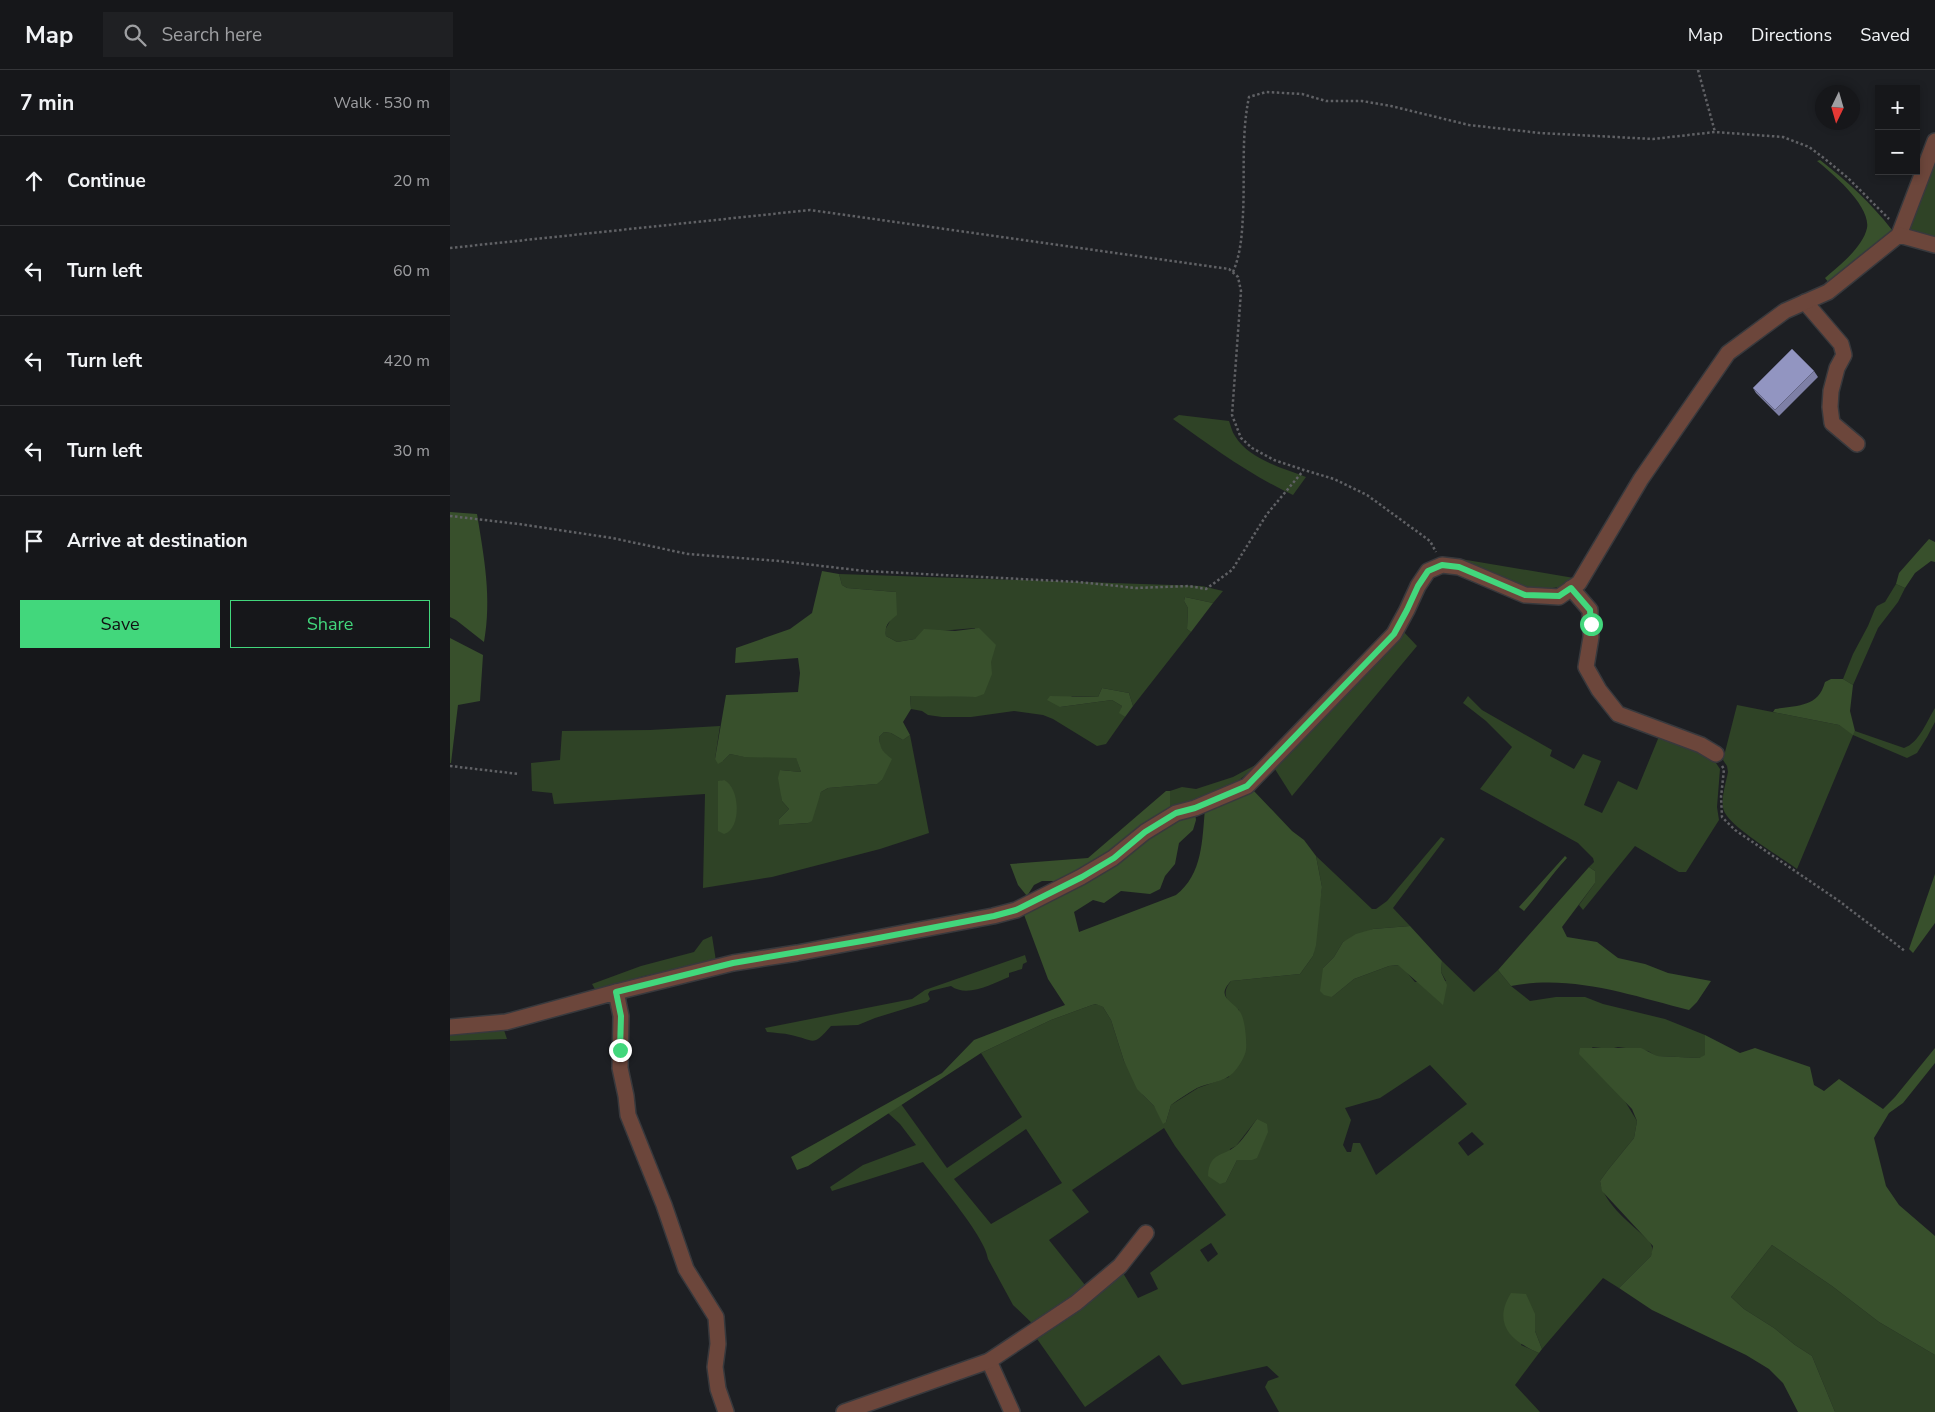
<!DOCTYPE html>
<meta charset="utf-8">
<style>
:root{--surface:#16171a;--page:#1f2023;--text:#f1f3f6;--muted:#9e9fa2;--line:#353639;--accent:#42d77c}
body{margin:0;font-family:"Nunito Sans",sans-serif;background:var(--page);color:var(--text)}
.controls{position:absolute;right:15px;top:15px;display:grid;overflow:hidden;border-radius:0px;box-shadow:0 2px 8px #0003}
.controls button{width:45px;height:45px;display:grid;place-items:center;padding:0;border:0;border-bottom:1px solid var(--line);background:var(--surface);color:var(--text);font:25px sans-serif}
.compass{position:absolute;left:1365px;top:15px;width:45px;height:45px;border-radius:50%;background:var(--surface);box-shadow:0 2px 8px #0003;rotate:185deg}
.stop{position:absolute;width:15px;height:15px;margin:-11px;border:4px solid #42d77c;border-radius:50%;background:#fff}
.stop.end{background:#42d77c;border-color:#fff;box-shadow:0 1px 5px #0008}
.list{margin:0;padding:0;list-style:none}
h2{display:flex;justify-content:space-between;align-items:center;height:65px;margin:0;padding:0 20px;font-size:21px}
h2 small{font-size:16px;font-weight:400;color:var(--muted)}
.list li{display:grid;grid-template-columns:32px 1fr auto;gap:15px;align-items:center;box-sizing:border-box;height:90px;padding:0 20px;border-top:1px solid var(--line)}
.list b{display:block;font-size:19px;white-space:nowrap}
.list em{font-size:16px;font-style:normal;color:var(--muted)}
.actions{display:flex;gap:10px;padding:15px 20px}
.actions a{flex:1;padding:11px 0;border:1px solid var(--accent);border-radius:0px;text-align:center;font-size:18px;color:var(--accent)}
.actions .main{background:var(--accent);color:#111}
.icon{flex:none;width:28px;height:28px;fill:none;stroke:currentColor;stroke-width:2;stroke-linecap:round;stroke-linejoin:round}
.map{position:relative;flex:none;width:1485px;height:1342px;overflow:hidden}
header{display:flex;align-items:center;gap:30px;box-sizing:border-box;height:70px;padding:0 25px;background:var(--surface);border-bottom:1px solid var(--line)}
header strong{font-size:24px}
nav{display:flex;gap:28px;margin-inline-start:auto;font-size:18px}
.search{width:350px;height:45px;background:var(--page);display:flex;align-items:center;gap:12px;box-sizing:border-box;padding:0 18px;border-radius:0px;color:var(--muted);font-size:19px}
main{display:flex}
aside{flex:1;background:var(--surface)}
.map>svg:first-child{display:block}
.green{fill:#2f4326;fill-rule:evenodd}
.forest{fill:#38502c}
.lines{fill:none;stroke-linecap:round;stroke-linejoin:round}
.minor-casing{stroke:#38393d;stroke-width:18}
.path{stroke:#606165;stroke-width:2.5;stroke-dasharray:2.5 2.5;stroke-linecap:butt}
.minor{stroke:#6c463b;stroke-width:15}
.wall{fill:#7e80a6}
.building{fill:#9295c1;stroke:#666887}
.route{stroke:#42d77c;stroke-width:6}
</style>
<header>
<strong>Map</strong>
<div class="search"><svg class="icon" aria-label="search" viewBox="0 0 24 24"><circle cx="10" cy="10" r="6"/><path d="M15 15l6 6"/></svg>Search here</div>
<nav><a>Map</a><a>Directions</a><a>Saved</a></nav>
</header>
<main>
<aside>
<h2>7 min<small>Walk · 530 m</small></h2>
<ul class="list">
<li><svg class="icon" aria-label="ahead" viewBox="0 0 24 24"><path d="M12 20V5M6 11l6-6 6 6"/></svg><div><b>Continue</b></div><em>20 m</em></li>
<li><svg class="icon" aria-label="left" viewBox="0 0 24 24"><path d="M17 20v-9H6M10 6l-5 5 5 5"/></svg><div><b>Turn left</b></div><em>60 m</em></li>
<li><svg class="icon" aria-label="left" viewBox="0 0 24 24"><path d="M17 20v-9H6M10 6l-5 5 5 5"/></svg><div><b>Turn left</b></div><em>420 m</em></li>
<li><svg class="icon" aria-label="left" viewBox="0 0 24 24"><path d="M17 20v-9H6M10 6l-5 5 5 5"/></svg><div><b>Turn left</b></div><em>30 m</em></li>
<li><svg class="icon" aria-label="arrive" viewBox="0 0 24 24"><path d="M6 21V4h12l-3 4 3 4H6"/></svg><div><b>Arrive at destination</b></div></li>
</ul>
<div class="actions"><a class="main">Save</a><a>Share</a></div>
</aside>
<div class="map">
<svg width="1485" height="1342" viewBox="0 0 1485 1342">
<rect width="100%" height="100%" fill="#1d1f23"/>
<g class="green">
<polygon points="1485,85 1485,170 1457,161"/>
<path d="M729 345 779 351C781 356 782 362 785 366 799 389 832 398 856 407L843 425C800 405 762 377 723 349Z"/>
<path d="M999 487 1124 508 1121 513C1088 526 1066 515 1035 503 1023 498 1009 494 999 487Z"/>
<polygon points="389,504 752,516 773,521 763,533 735,527 734,531 738,538 737,559 741,562 683,636 679,623 652,618 648,627 622,626 610,637 662,630 672,636 670,643 675,647 656,674 647,676 603,649 593,645 564,641 521,647 492,647 478,645 472,641 461,639 460,625 526,627 525,558 490,561 465,569 447,572 436,566 435,560 440,551 446,522 397,518 392,515"/>
<polygon points="1446,514 1455,518 1448,532 1428,558 1403,615 1393,609 1403,584 1418,556 1425,539 1427,536 1435,532"/>
<polygon points="951,559 967,576 842,726 823,696"/>
<polygon points="1018,626 1032,640 1102,680 1100,686 1124,699 1133,684 1151,691 1134,735 1152,743 1168,711 1187,720 1210,664 1252,683 1266,693 1270,699 1267,737 1269,750 1236,802 1229,802 1185,776 1133,840 1129,835 1145,813 1145,801 1139,797 1144,792 1143,788 1128,773 1030,719 1062,677 1036,651 1013,633"/>
<path d="M1287 635 1389 655 1403 664 1405 661 1454 678C1469 673 1477 651 1485 638V652L1477 667 1467 683 1457 688 1403 665 1347 799C1331 787 1280 757 1274 741 1270 730 1276 713 1278 702L1277 696 1273 690Z"/>
<path d="M270 656 265 689 273 691 280 684 295 687H346L351 702 330 700 332 731 339 739 329 749V755L358 753 371 722 378 718 426 714 432 710 433 682 430 676 429 667 434 662 441 663 453 670 460 665 479 763 430 779 322 807 253 818 255 724 104 734 102 723 82 721 81 693 110 690 112 661 200 660ZM274 710 268 761V712Z"/>
<polygon points="811,692 781,717 720,738 720,721 732,717 746,719 783,707"/>
<path d="M991 767 995 769 943 838 960 856 923 859 893 872 884 887 873 898 882 927 904 909 939 896 949 895 954 899 965 912 996 911 991 902 992 891 1024 922 1048 900 1061 916 1080 931 1106 927H1135L1153 934 1215 949 1255 965V986L1249 988 1206 986 1198 981 1168 977 1160 979 1142 977 1187 1051 1184 1068 1158 1100 1150 1111C1154 1135 1183 1155 1199 1171 1203 1177 1203 1180 1201 1186L1169 1218 1153 1208 1092 1279 1085 1261V1244L1071 1275 1089 1283 1065 1315 1090 1342H829L815 1317 818 1311 829 1307 817 1296 732 1315 709 1285 635 1337 585 1266 673 1203 688 1228 708 1219 700 1203 776 1145 725 1076 714 1058 622 1120 639 1142 599 1170 639 1220 586 1257 563 1235 538 1189C536 1168 488 1112 473 1092L382 1121 380 1117 413 1095 466 1075 450 1054 438 1043 451 1034 497 1098 572 1047 531 983 601 950 642 935 647 934 653 937 661 950 674 991 693 1025 704 1036 716 1052 721 1035 748 1018 779 1007 789 940C777 933 770 924 781 911L850 904 863 886 872 817 866 786 922 839H926L937 831ZM980 995 1017 1034 926 1105 910 1073H903L901 1082H897L893 1075 901 1050 895 1038 930 1028ZM807 1049 802 1090H787L776 1112 780 1079 786 1076ZM576 1059 612 1113 541 1154 504 1109ZM1022 1062 1034 1074 1018 1086 1008 1073ZM761 1173 768 1184 758 1192 750 1180Z"/>
<polygon points="262,866 266,891 194,906 146,921 142,914 191,896 244,882 253,870"/>
<path d="M575 885 577 892 573 894 572 899 559 903V907C542 914 517 928 501 916L480 921 478 924 480 929 477 932 425 948 408 955 381 956C362 978 365 970 341 965 333 963 325 963 317 962L315 958 462 929 475 920Z"/>
<polygon points="53,957 57,969 0,971 0,960"/>
<polygon points="1322,1175 1382,1216 1429,1252 1485,1285 1485,1342 1385,1342 1362,1286 1345,1275 1324,1258 1294,1239 1281,1227"/>
</g>
<g class="forest">
<path d="M1370 90C1397 111 1421 133 1442 160L1379 213 1375 208C1389 196 1413 177 1417 158 1421 136 1382 103 1367 91Z"/>
<path d="M0 442 27 444C34 487 42 528 34 572L6 550 0 547Z"/>
<polygon points="1479,469 1485,472 1485,492 1481,491 1465,503 1455,518 1446,514 1449,503"/>
<path d="M372 501 389 504 392 515 397 518 446 522 447 545C439 551 434 556 436 566L447 572 465 569 474 559 505 561 529 558 546 575 541 592 542 604 534 624 526 627 460 626 461 639 453 652 460 665 453 670 441 663 434 662 429 667C430 679 433 682 442 689L432 710 427 714 378 718 371 722 362 751 358 753 329 755V749L339 739 332 731 328 708 330 700 351 702 346 688 294 687 280 684 273 691 268 694 265 689 276 625 348 622 350 603 348 588 285 593 286 578 340 559 362 543Z"/>
<polygon points="735,527 763,533 741,562 737,559 738,538 734,531"/>
<polygon points="0,568 33,585 30,631 8,635 1,693 0,693"/>
<path d="M1381 609H1393L1403 615 1400 641 1405 661 1403 665 1389 655 1323 642 1325 639C1347 635 1368 638 1375 612Z"/>
<polygon points="652,618 679,623 683,636 675,647 669,643 672,636 662,630 610,637 597,630 600,626 648,627"/>
<path d="M274 710C290 717 292 759 274 764L268 761V711Z"/>
<path d="M803 720 842 761 854 770 866 786 872 817 866 875 863 886 850 904 781 911C765 928 783 930 790 942 795 948 797 972 796 980 795 987 788 998 783 1003 774 1012 758 1013 747 1018 738 1023 729 1029 721 1035L716 1052 713 1054 704 1036 687 1019 674 991 661 950 653 937 646 934 642 935 601 950 531 983 358 1096 347 1100 341 1087 492 1003 524 970 615 935 598 909 573 842 701 763 745 742 746 750 743 760 729 773 725 794 715 806 710 819 700 824 671 821 654 833 643 830 624 842 629 862 726 825C753 804 752 770 755 739Z"/>
<polygon points="716,721 720,721 720,738 647,791 609,811 592,811 584,815 577,826 568,815 560,794 638,788"/>
<path d="M1115 786 1117 788C1101 805 1089 824 1074 841L1069 837Z"/>
<path d="M1139 797 1145 801V813L1112 857 1117 867 1147 872 1168 888 1195 894 1218 903 1261 911 1247 932 1239 940C1180 925 1122 904 1061 916L1048 900Z"/>
<polygon points="1485,804 1485,853 1463,883 1459,879"/>
<polygon points="960,856 992,891 991,902 997,915 993,935 948,895 939,896 904,909 882,927 874,925 870,921 873,898 884,887 893,872 906,864 923,859"/>
<polygon points="1255,965 1290,983 1305,978 1360,997 1364,1015 1374,1021 1389,1009 1433,1039 1445,1027 1485,978 1485,993 1453,1033 1439,1043 1424,1068 1436,1116 1449,1135 1485,1166 1485,1285 1429,1252 1382,1216 1322,1175 1281,1227 1294,1239 1324,1258 1345,1275 1362,1286 1385,1342 1348,1342 1333,1313 1319,1299 1296,1285 1202,1240 1169,1218 1201,1186 1203,1176 1152,1121 1150,1111 1158,1100 1184,1068 1187,1051 1182,1039 1129,984 1130,978 1191,978 1207,986 1249,988 1255,985"/>
<path d="M807 1049 817 1054 818 1062 807 1088 802 1090H787L776 1112 770 1114 758 1106C759 1081 775 1087 788 1074 795 1067 801 1057 807 1049Z"/>
<path d="M1061 1223 1076 1224 1085 1244V1261L1092 1279 1089 1283C1061 1271 1042 1254 1061 1223Z"/>
</g>
<g class="lines">
<defs>
<g id="minor">
<polyline points="1449,165 1485,71"/>
<polyline points="1355,232 1391,274 1394,285 1387,298 1381,321 1380,337 1382,353 1407,374"/>
<polyline points="1121,518 1140,540 1141,567 1136,597 1149,620 1168,644 1251,675 1266,684"/>
<polyline points="166,922 283,893 347,883 543,846 566,840 631,807 663,788 695,762 726,743 745,738 797,716 944,564 957,540 968,516 978,501 992,495 1009,497 1075,525 1109,527 1129,513 1191,409 1278,283 1335,241 1378,222 1449,165 1485,175"/>
<polyline points="0,957 56,952 166,922 171,946 170,998 176,1026 178,1045 214,1135 236,1199 266,1247 268,1274 265,1297 268,1319 276,1342"/>
<polyline points="539,1291 562,1342"/>
<polyline points="394,1342 539,1291 626,1233 670,1196 696,1163"/>
</g>
</defs>
<use href="#minor" class="minor-casing"/>
<g class="path">
<polyline points="1248,0 1265,62"/>
<polyline points="0,178 360,140 779,199 788,207 791,221 782,345 791,368 802,378 824,390 854,400 884,409 917,425 980,471 986,482"/>
<path d="M783 202C791 183 792 164 793 144 795 106 791 65 799 27L816 22 852 24 876 31H912L941 36 1019 55 1090 63 1203 69 1265 62 1333 67 1359 77 1375 89 1398 108 1439 149"/>
<polyline points="0,446 69,454 162,468 238,484 329,491 415,501 629,512 686,518 739,516 756,519 782,500 817,444 853,401"/>
<polyline points="0,696 69,704"/>
<polyline points="1272,696 1274,699 1271,727 1272,747 1285,760 1389,831 1455,881"/>
</g>
<use href="#minor" class="minor"/>
</g>
<polygon class="wall" points="1364,301 1368,307 1329,346 1306,323 1303,318"/>
<polygon class="building" points="1342,279 1364,301 1325,340 1303,318"/>
<g class="lines">
<polyline class="route" points="170,980 171,946 166,922 283,893 418,870 544,846 566,840 632,807 664,788 695,762 726,743 745,738 797,716 944,564 957,540 968,516 978,501 992,495 1009,497 1075,525 1109,526 1121,518 1140,540 1141,554"/>
</g>
</svg>
<div class="controls">
<button>+</button>
<button>−</button>
</div>
<svg class="compass" viewBox="-18 -18 36 36"><path d="M0-13l5 13h-10z" fill="#e53935"/><path d="M0 13l5-13h-10z" fill="#9e9fa2"/></svg>
<div class="stop" style="left:1141px;top:554px"></div>
<div class="stop end" style="left:170px;top:980px"></div>
</div>
</main>
